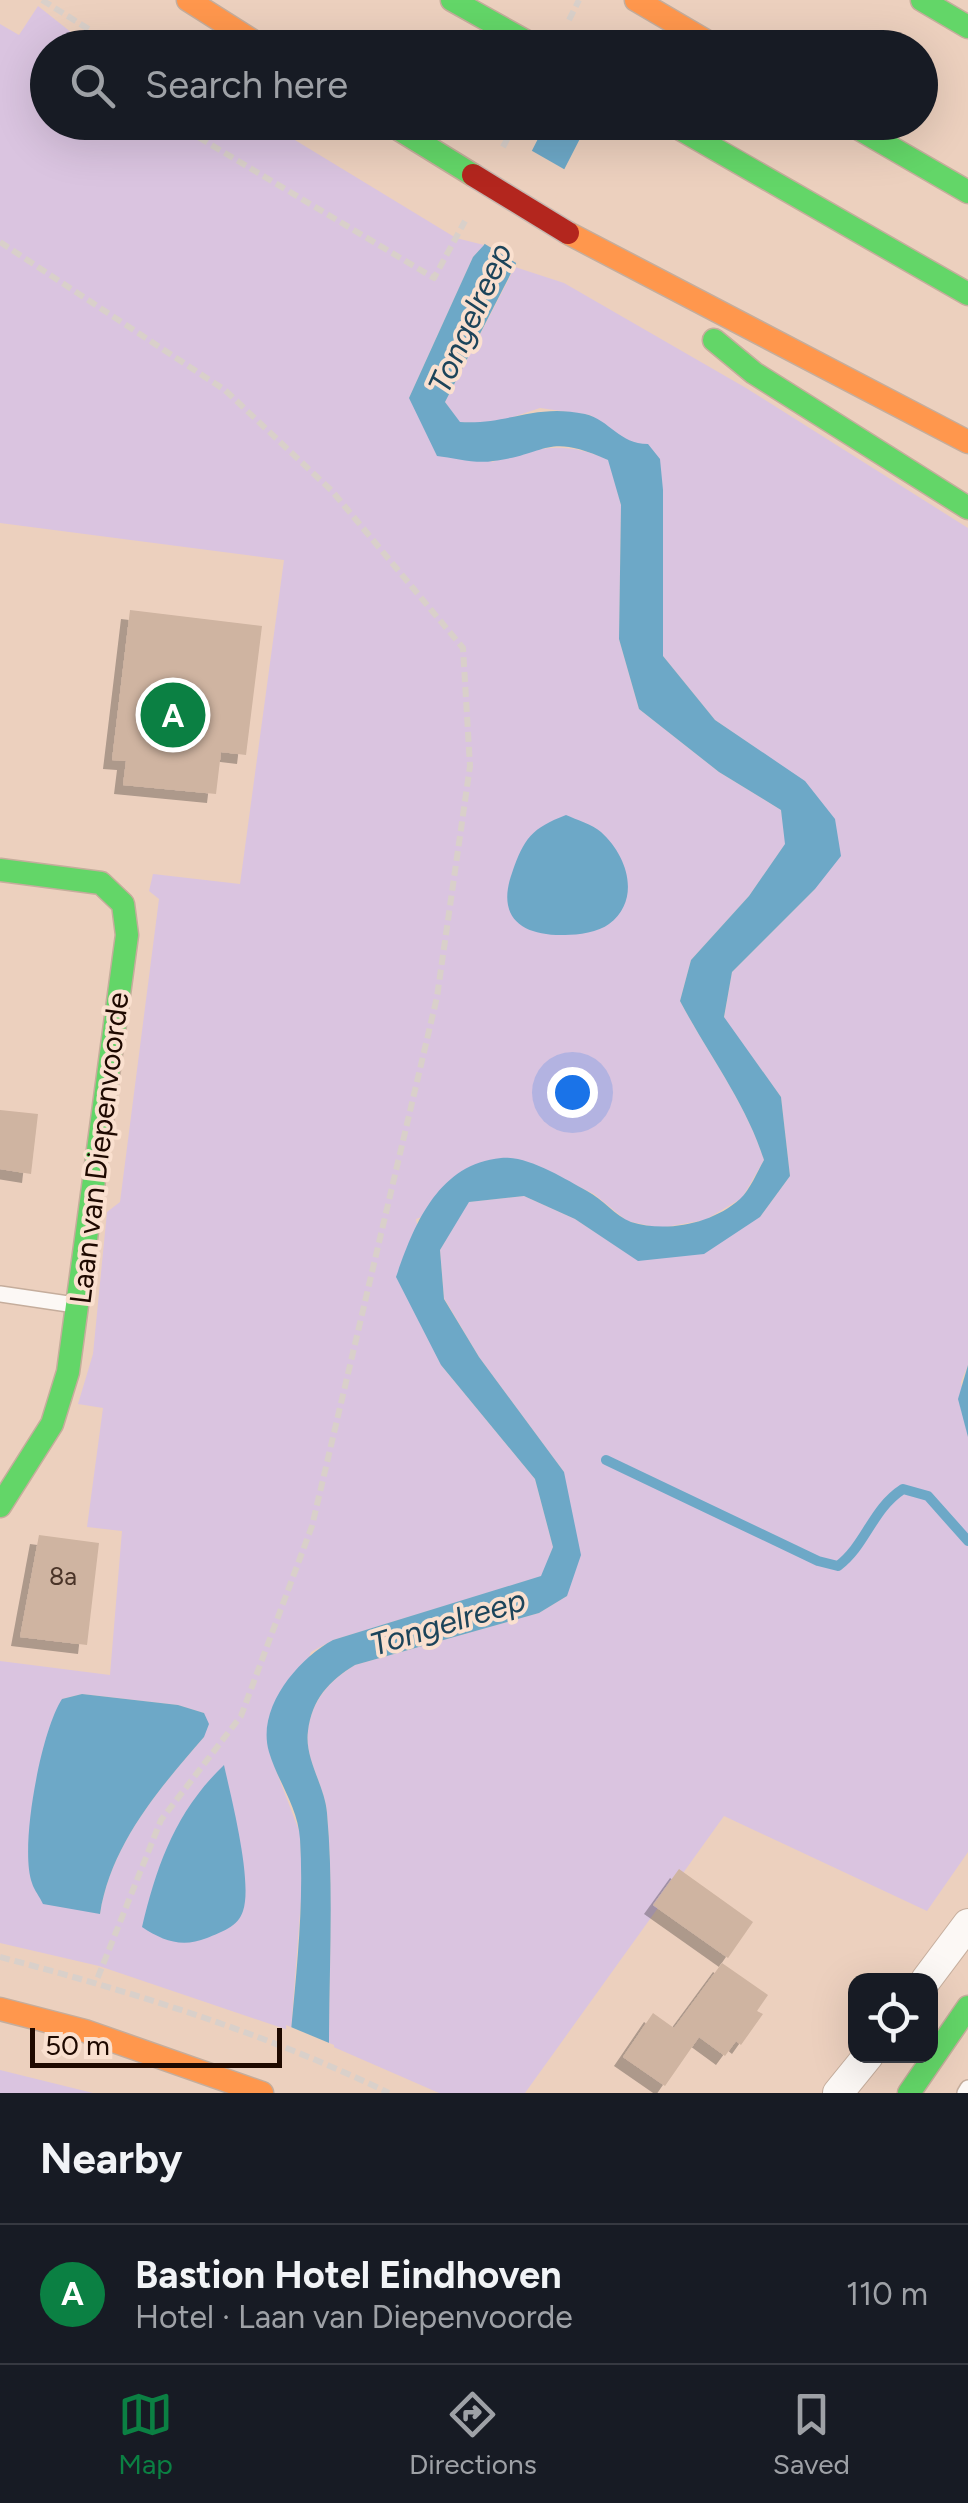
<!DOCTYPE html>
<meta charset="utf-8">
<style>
:root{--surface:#171b24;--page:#20242c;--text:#f1f3f6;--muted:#9ea1a6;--line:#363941;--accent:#0b8043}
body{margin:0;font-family:Figtree,sans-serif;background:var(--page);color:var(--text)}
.controls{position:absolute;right:30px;bottom:30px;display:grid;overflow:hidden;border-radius:20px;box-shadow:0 10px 40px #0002}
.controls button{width:90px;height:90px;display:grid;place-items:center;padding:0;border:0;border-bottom:2px solid var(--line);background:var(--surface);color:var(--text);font:50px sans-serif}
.scale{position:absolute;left:30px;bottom:25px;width:252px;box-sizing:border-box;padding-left:10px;border:5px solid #1e0900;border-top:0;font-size:28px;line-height:35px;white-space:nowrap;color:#1e0900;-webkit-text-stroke:8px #fae0cf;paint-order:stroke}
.you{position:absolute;left:572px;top:1092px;width:35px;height:35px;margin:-25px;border:8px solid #fff;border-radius:50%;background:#1a73e8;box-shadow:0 0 0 15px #1a73e833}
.badge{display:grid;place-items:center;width:65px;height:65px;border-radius:50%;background:var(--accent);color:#fff;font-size:32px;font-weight:700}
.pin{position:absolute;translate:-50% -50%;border:5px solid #fff;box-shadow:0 2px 10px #0006}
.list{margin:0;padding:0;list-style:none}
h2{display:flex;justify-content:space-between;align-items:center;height:130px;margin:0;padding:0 40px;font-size:42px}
h2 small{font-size:32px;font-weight:400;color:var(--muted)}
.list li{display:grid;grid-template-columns:65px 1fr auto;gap:30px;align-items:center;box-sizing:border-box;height:140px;padding:0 40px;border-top:2px solid var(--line)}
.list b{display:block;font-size:38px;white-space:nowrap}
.list p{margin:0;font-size:32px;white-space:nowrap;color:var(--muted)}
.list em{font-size:32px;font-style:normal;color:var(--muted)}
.icon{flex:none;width:55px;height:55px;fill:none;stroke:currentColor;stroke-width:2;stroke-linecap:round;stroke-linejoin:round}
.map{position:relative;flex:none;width:968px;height:2093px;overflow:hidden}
.search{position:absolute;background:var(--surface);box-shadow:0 10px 40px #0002;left:30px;right:30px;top:30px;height:110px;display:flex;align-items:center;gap:25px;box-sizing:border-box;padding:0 35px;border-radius:55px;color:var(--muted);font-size:38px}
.sheet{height:270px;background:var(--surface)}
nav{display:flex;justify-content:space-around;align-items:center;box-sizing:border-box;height:140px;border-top:2px solid var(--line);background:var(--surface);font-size:28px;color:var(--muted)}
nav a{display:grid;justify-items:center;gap:5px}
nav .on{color:var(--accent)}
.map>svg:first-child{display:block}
.green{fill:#dac4e0;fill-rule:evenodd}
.water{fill:#6da8c7}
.pier{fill:#ecd0be}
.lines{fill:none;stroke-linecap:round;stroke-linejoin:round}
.stream{stroke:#6da8c7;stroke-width:10}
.building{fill:#cfb4a1;filter:url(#shadow)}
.lane-casing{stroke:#c5ad9c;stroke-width:18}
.street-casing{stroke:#c5ad9c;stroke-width:32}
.fast-casing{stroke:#c5ad9c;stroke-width:25}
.slow-casing{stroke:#c5ad9c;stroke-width:25}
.path{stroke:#d9d0ca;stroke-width:6;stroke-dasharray:10 5;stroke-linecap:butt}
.lane{stroke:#fcf8f5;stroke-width:15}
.street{stroke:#fcf8f5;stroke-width:30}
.fast{stroke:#63d668;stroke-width:22}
.slow{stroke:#ff974d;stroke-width:22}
.jam-bridge-casing{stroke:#c6b8b0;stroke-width:25;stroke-linecap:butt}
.jam-bridge{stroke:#b3261e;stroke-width:22}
.labels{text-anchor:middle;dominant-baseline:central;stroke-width:8;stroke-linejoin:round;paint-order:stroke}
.number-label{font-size:25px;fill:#4a3428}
.street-label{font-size:30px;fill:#1e0900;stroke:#fae0cf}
.water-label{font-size:32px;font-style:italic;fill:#1c445a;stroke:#fae0cf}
</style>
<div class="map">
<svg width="968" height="2093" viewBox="0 0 968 2093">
<defs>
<filter id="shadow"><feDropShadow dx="-9" dy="9" stdDeviation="0" flood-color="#0004"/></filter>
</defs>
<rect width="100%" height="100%" fill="#ecd0be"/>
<g class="green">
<path d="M38 6 86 44 121 34 143 47 48 48V122L267 123 456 238 484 245 473 257 409 398 492 462C536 447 565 440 609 460L621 505 619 639 639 709 719 772 781 810 786 843 749 896 691 960 680 1001C708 1054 746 1103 764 1160L742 1198 705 1220 660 1228 627 1221 594 1194 549 1172 416 1219 441 1365 535 1479 553 1547 542 1576 333 1640 311 1652 270 1755 300 1833 302 1887 291 2031 99 1966 0 1943V1661L110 1675 122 1531 87 1527 103 1408 78 1404 93 1354 107 1212 120 1202 159 899 149 891 153 874 240 884 284 560 0 523V24L19 35ZM82 1694 178 1705 204 1713V1737C159 1789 111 1844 100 1914L62 1699ZM224 1766 243 1870V1911Z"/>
<path d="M515 267 564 283 746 388 968 528V1365L961 1382 968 1437V1852L927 1911 724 1816 525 2093H439L329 2045C329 1968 334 1890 327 1813 325 1786 304 1758 308 1731 312 1700 329 1681 355 1665L539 1613 567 1596 564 1472 479 1357 444 1298 440 1250 468 1202 524 1196 575 1219 638 1260 760 1217 790 1176 781 1097 724 1018 732 972 815 889 805 782 715 720 663 656V490L629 444 590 415 540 408 492 424 459 422 445 402Z"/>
<polygon points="0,2070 93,2093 0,2093"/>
</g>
<g class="water">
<path d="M546 123H588L445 402 460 422C509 425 534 403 585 414 610 420 619 444 648 444L660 459 663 490V656L715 720 805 781 835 819 841 856 815 889 732 972 724 1017 781 1097 790 1176 760 1217 704 1254 638 1261 575 1219 524 1196 469 1202 440 1250 444 1299 479 1357 564 1472 581 1555 567 1596 539 1613 355 1665C329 1681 312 1699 308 1731 304 1758 325 1786 327 1813 334 1890 329 1968 329 2045L291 2031C297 1967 304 1903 300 1839 298 1807 278 1782 269 1752 256 1708 298 1659 333 1640L541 1576 553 1547 535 1479 441 1365 396 1277C414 1225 438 1164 501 1158 527 1155 565 1179 587 1191 603 1199 615 1216 631 1222 666 1233 712 1224 740 1199 750 1190 757 1172 764 1160 746 1103 708 1054 680 1001L691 960 749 896 785 844 781 810 719 772 639 709 619 639 621 505 608 460C546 432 549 454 493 461 476 464 454 458 437 456L409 398 473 257 484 245Z"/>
<path d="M566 815C577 820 592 824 601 832 627 855 642 899 609 924 599 932 578 935 565 935 522 936 496 918 512 873 524 838 532 828 566 815Z"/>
<polygon points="968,1365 968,1437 958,1399"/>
<path d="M82 1694 178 1705 204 1713 209 1724 204 1737C159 1789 111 1844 100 1914L43 1904C40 1897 34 1890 32 1883 19 1848 41 1731 62 1699Z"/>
<path d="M224 1765C231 1797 253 1882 243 1911 238 1927 221 1932 207 1938 182 1948 163 1941 142 1927 157 1864 176 1811 224 1765Z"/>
</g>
<g class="pier">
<polygon points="602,0 656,0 632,48 578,48"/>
<polygon points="527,148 569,172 521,266 480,241"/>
<polygon points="286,2025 334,2045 337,2093 290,2093"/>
</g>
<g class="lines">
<path class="stream" d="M606 1460 818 1561 838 1566C866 1545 872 1509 903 1489L928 1496 968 1541"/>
</g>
<g class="building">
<polygon points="130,610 262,626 246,755 221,752 216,794 123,785 126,761 112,760"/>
<polygon points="0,1110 38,1114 31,1174 0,1169"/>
<polygon points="39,1535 99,1543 87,1645 20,1637"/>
<polygon points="679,1869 753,1922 728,1958 653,1905"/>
<polygon points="722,1963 768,1995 757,2011 763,2014 741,2045 736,2041 725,2056 699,2037 665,2086 623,2057 653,2013 674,2028"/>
</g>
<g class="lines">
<defs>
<g id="lane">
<polyline points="0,1294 75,1305"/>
<polyline points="965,2093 968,2088"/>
</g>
<g id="street">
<polyline points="926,1980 968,1924"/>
<polyline points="838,2093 868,2056"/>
</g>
<g id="fast">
<polyline points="452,0 538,48"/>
<polyline points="922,0 968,27"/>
<polyline points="387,122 473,175"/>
<polyline points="668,122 968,294"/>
<polyline points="847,122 968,192"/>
<polyline points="714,340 754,373 968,508"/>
<polyline points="0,870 101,883 123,904 127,935 68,1372 52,1424 0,1506"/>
<polyline points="909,2093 968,2007"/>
</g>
<g id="slow">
<polyline points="188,0 264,48"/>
<polyline points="636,0 718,48"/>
<polyline points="568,233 968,442"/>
<polyline points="0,2009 85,2031 262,2093"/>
</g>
</defs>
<use href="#lane" class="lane-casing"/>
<use href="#street" class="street-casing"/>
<use href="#fast" class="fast-casing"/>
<use href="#slow" class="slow-casing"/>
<g class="path">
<polyline points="42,0 90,30 96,48"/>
<polyline points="569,20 579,0"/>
<polyline points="173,122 434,278 465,221"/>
<polyline points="503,147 516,122"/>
<polyline points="0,242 225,390 332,491 463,648 470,766 437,997 312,1526 241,1716 161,1820 96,1982"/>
<path d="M0 1957C133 1992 265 2033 389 2093"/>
</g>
<use href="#lane" class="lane"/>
<use href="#street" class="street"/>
<use href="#fast" class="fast"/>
<use href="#slow" class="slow"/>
<defs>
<polyline id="jam-bridge" points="473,175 568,233"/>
</defs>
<use href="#jam-bridge" class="jam-bridge-casing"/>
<use href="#jam-bridge" class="jam-bridge"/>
</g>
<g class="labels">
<g class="number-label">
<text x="63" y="1576">8a</text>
</g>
<g class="street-label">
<text transform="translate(99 1148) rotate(-83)">Laan van Diepenvoorde</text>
</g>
<g class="water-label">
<text transform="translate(470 318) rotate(-66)">Tongelreep</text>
<text transform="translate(448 1622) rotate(-17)">Tongelreep</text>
</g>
</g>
</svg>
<div class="controls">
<button><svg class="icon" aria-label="locate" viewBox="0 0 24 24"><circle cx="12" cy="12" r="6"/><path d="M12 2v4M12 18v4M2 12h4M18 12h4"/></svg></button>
</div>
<div class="scale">50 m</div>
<div class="you"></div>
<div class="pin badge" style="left:173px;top:715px">A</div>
<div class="search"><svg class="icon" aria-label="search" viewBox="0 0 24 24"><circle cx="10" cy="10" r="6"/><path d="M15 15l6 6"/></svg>Search here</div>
</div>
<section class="sheet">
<h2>Nearby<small></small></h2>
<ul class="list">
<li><span class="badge">A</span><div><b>Bastion Hotel Eindhoven</b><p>Hotel · Laan van Diepenvoorde</p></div><em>110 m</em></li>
</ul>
</section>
<nav>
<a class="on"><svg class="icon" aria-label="map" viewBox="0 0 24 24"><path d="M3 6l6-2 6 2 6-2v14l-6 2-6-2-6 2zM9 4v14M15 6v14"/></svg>Map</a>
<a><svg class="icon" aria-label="directions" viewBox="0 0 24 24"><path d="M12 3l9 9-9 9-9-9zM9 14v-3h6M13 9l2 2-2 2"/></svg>Directions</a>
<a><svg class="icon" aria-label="saved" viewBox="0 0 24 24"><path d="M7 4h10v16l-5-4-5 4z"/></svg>Saved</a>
</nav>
